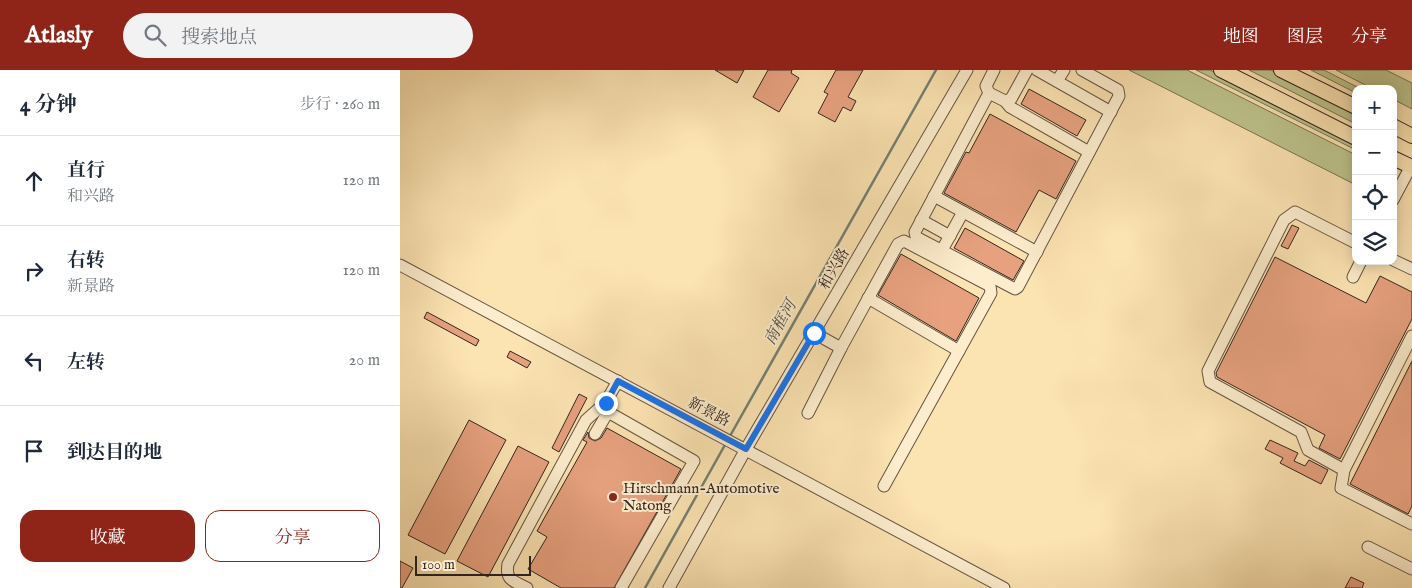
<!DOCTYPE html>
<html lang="zh">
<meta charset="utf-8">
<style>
:root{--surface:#fff;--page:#f2f2f3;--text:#1f2937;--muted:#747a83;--line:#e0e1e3;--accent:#8f2418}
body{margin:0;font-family:"IM FELL English","Noto Serif SC",serif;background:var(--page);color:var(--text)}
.controls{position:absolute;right:15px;top:15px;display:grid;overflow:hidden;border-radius:10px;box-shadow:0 2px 12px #0003}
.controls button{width:45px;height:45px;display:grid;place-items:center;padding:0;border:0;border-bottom:1px solid var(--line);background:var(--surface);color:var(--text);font:25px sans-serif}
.scale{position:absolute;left:15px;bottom:12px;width:116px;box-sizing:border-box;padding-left:5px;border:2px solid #33241f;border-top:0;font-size:14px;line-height:18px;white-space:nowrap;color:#33241f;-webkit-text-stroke:4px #fdedcd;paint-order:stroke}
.stop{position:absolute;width:15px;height:15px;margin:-11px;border:4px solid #1a73e8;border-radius:50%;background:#fff}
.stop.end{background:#1a73e8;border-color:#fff;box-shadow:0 1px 5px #0008}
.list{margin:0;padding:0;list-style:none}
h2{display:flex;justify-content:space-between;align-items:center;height:65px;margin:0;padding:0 20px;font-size:21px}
h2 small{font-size:16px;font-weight:400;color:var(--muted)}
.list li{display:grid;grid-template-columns:32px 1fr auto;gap:15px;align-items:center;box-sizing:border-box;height:90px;padding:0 20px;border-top:1px solid var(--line)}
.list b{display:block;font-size:19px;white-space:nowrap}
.list p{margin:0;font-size:16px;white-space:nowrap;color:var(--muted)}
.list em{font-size:16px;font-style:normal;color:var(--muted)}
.actions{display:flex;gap:10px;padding:15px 20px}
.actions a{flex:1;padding:11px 0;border:1px solid var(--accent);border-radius:15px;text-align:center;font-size:18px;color:var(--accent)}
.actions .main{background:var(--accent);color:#fff}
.icon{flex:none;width:28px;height:28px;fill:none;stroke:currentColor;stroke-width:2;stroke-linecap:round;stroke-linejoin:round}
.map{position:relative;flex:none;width:1012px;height:518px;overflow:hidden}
header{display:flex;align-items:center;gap:30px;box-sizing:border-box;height:70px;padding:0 25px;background:var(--accent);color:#fff}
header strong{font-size:24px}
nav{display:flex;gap:28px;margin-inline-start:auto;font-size:18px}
.search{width:350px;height:45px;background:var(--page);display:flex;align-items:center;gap:12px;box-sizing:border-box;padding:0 18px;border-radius:28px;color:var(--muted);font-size:19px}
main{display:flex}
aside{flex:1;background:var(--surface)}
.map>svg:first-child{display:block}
.green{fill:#bec48d;stroke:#787456}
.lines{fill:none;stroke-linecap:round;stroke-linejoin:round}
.stream{stroke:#748072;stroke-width:2.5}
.building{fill:#e7a17f;stroke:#33241f}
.minor-casing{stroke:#655444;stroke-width:13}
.major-casing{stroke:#33241f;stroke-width:16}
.minor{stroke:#fdedcd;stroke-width:11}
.major{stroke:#fce3b2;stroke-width:14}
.route{stroke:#1a73e8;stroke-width:6}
.poi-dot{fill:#8f2418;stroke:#fdedcd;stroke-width:2}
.labels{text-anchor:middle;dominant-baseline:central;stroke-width:4;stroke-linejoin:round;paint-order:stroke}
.street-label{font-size:15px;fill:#33241f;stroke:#fdedcd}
.poi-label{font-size:15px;fill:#33241f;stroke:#fdedcd;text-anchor:start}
.water-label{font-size:16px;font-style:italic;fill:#535249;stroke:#fdedcd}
</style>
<header>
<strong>Atlasly</strong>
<div class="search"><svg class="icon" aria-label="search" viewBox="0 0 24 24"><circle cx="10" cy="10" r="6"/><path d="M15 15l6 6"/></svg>搜索地点</div>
<nav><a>地图</a><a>图层</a><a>分享</a></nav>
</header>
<main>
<aside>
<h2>4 分钟<small>步行 · 260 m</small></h2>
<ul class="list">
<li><svg class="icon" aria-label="ahead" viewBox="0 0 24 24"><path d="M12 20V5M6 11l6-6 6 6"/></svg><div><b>直行</b><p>和兴路</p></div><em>120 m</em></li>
<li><svg class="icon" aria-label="right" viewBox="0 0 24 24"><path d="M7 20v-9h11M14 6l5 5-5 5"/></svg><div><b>右转</b><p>新景路</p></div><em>120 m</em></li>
<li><svg class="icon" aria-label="left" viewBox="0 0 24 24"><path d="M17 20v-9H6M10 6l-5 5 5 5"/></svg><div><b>左转</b></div><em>20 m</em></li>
<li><svg class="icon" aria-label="arrive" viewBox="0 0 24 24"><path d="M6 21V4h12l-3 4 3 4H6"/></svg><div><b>到达目的地</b></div></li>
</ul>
<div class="actions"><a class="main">收藏</a><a>分享</a></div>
</aside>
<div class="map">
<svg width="1012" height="518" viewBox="0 0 1012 518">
<rect width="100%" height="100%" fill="#fce3b2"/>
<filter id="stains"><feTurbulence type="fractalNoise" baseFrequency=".004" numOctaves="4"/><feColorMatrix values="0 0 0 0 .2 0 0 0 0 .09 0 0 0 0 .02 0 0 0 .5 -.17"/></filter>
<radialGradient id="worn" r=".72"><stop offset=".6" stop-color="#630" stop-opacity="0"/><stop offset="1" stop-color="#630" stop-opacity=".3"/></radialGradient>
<g class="green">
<polygon points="729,0 787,0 956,85 956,115"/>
<polygon points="796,0 810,0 956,74 956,80"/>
<polygon points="849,0 871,0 956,43 956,54"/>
<polygon points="911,0 924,0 961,19 956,19 956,23"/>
<polygon points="936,0 986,0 1012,13 1012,39 993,29 993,19 973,19"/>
</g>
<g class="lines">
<g class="stream">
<polyline points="330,366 536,0"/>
<polyline points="245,518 326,373"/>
</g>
</g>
<g class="building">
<polygon points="315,0 344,0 337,13"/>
<polygon points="368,0 392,0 391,3 399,8 379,42 353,27"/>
<polygon points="436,0 463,0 448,27 456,31 451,41 443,37 435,52 418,43 428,24 424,22"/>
<polygon points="629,19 686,50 677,66 621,34"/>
<polygon points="590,44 676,91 656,129 639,120 616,162 544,123 566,82 569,83"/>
<polygon points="892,155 899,158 888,179 881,176"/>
<polygon points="565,158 624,191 613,210 554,178"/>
<polygon points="501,184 579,228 556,271 478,225"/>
<polygon points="875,187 966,233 980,206 1012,222 1012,249 940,389 919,378 925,365 817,307 816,303"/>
<polygon points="27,242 79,270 76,276 24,248"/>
<polygon points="110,281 131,292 127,298 107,287"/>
<polygon points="1012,291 1012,436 1008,444 950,414"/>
<polygon points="179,324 187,328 159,382 152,378"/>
<polygon points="69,350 106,370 45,484 8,465"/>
<polygon points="207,358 281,399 214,518 161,518 128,499 147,467 137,461 187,372 183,370 188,362 189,368 195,371 201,368"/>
<polygon points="870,370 898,383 894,391 905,396 909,390 928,400 921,414 880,393 883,388 865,379"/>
<polygon points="118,376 149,392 88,507 57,491"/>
<polygon points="0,491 13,498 2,518 0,518"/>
<polygon points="951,507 964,513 962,518 945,518"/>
</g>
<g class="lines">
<defs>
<g id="minor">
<polyline points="594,0 586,16 589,23 605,31 611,29 627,0"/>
<polyline points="637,0 711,42"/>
<polyline points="657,11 664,0"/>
<polyline points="589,23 515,162 516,167 615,219 618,217 719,26 718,20 682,0"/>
<polyline points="605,31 610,37 689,82"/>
<polyline points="534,126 637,182"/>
<polyline points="993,130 1011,96"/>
<polyline points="521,150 550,166"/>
<polyline points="956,173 895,142 884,150 808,301 810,312 901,362 908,380 944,400 1012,266"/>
<polyline points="542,180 563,142"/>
<polyline points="993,190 1012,199"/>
<polyline points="0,195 604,518"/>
<polyline points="953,207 961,191"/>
<polyline points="468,228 559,281"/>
<polyline points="414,263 441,278"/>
<polyline points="201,338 294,391 221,518"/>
<polyline points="408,343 441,278 498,174 504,171 590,216 591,223 484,416"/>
<polyline points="195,364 208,342"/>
<polyline points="944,400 941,418 1012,454"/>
<polyline points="968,477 1012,499"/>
<path d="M127 518C114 511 105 511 108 494L186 350 205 333 218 311"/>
<polyline points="269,518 346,379 567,0"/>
</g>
<g id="major">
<polyline points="821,0 956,68"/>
<polyline points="881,0 956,37"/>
<polyline points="993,56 1012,66"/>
<polyline points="993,88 1012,97"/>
</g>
</defs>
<use href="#minor" class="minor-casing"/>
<use href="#major" class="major-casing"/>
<use href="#minor" class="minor"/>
<use href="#major" class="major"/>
</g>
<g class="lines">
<polyline class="route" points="206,333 218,311 346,379 414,263"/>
</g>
<circle class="poi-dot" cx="213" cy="427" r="5"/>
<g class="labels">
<g class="street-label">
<text transform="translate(434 199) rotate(-60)">和兴路</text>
<text transform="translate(309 342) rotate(28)">新景路</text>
</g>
<g class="poi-label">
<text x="223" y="418">Hirschmann-Automotive<tspan x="223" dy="17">Natong</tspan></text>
</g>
<g class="water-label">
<text transform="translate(381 253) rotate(-61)">南框河</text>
</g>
</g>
<rect width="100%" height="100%" filter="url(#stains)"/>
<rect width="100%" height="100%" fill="url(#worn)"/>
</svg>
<div class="controls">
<button>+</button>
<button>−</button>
<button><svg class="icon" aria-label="locate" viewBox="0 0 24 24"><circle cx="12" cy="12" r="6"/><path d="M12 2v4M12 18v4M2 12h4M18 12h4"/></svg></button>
<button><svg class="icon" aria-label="layers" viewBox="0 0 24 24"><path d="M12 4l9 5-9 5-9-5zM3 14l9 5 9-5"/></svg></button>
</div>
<div class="scale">100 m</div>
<div class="stop" style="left:414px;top:263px"></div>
<div class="stop end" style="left:206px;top:333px"></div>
</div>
</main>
